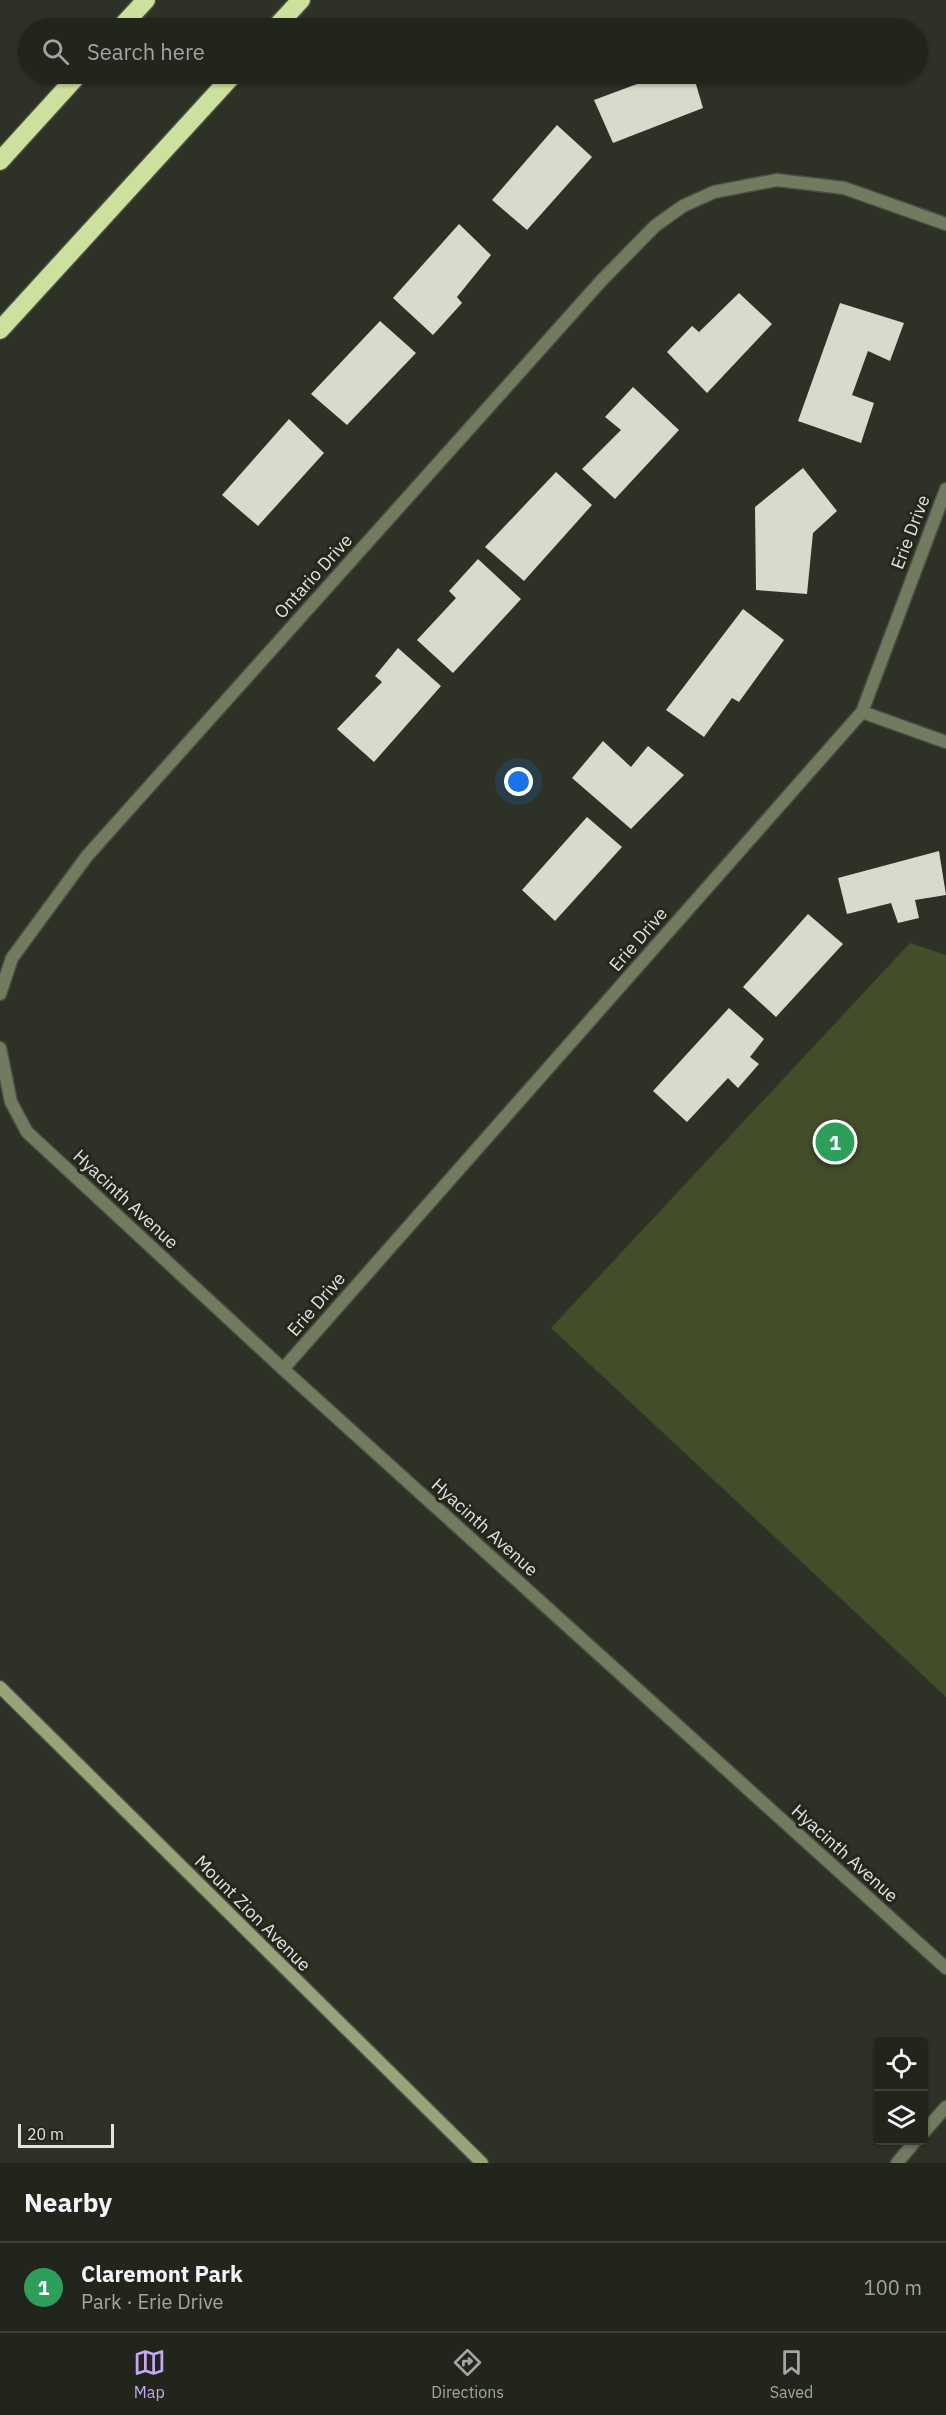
<!DOCTYPE html>
<meta charset="utf-8">
<style>
:root{--surface:#22251c;--page:#2e3129;--text:#f1f3f6;--muted:#a2a5a3;--line:#3f423b;--accent:#c4a7f1}
body{margin:0;font-family:"IBM Plex Sans",sans-serif;background:var(--page);color:var(--text)}
.controls{position:absolute;right:18px;bottom:18px;display:grid;overflow:hidden;border-radius:6px;box-shadow:0 2px 4px #0004}
.controls button{width:54px;height:54px;display:grid;place-items:center;padding:0;border:0;border-bottom:2px solid var(--line);background:var(--surface);color:var(--text);font:30px sans-serif}
.scale{position:absolute;left:18px;bottom:15px;width:96px;box-sizing:border-box;padding-left:6px;border:3px solid #e1e4dc;border-top:0;font-size:16px;line-height:21px;white-space:nowrap;color:#e1e4dc;-webkit-text-stroke:4px #24271c;paint-order:stroke}
.you{position:absolute;left:519px;top:782px;width:21px;height:21px;margin:-15px;border:4px solid #fff;border-radius:50%;background:#1a73e8;box-shadow:0 0 0 9px #1a73e833}
.badge{display:grid;place-items:center;width:39px;height:39px;border-radius:50%;background:var(--accent);color:#fff;font-size:20px;font-weight:700}
.pin{position:absolute;translate:-50% -50%;border:3px solid #fff;box-shadow:0 2px 6px #0006}
.list{margin:0;padding:0;list-style:none}
h2{display:flex;justify-content:space-between;align-items:center;height:78px;margin:0;padding:0 24px;font-size:26px}
h2 small{font-size:20px;font-weight:400;color:var(--muted)}
.list li{display:grid;grid-template-columns:39px 1fr auto;gap:18px;align-items:center;box-sizing:border-box;height:90px;padding:0 24px;border-top:2px solid var(--line)}
.list b{display:block;font-size:22px;white-space:nowrap}
.list p{margin:0;font-size:20px;white-space:nowrap;color:var(--muted)}
.list em{font-size:20px;font-style:normal;color:var(--muted)}
.icon{flex:none;width:33px;height:33px;fill:none;stroke:currentColor;stroke-width:2;stroke-linecap:round;stroke-linejoin:round}
.map{position:relative;flex:none;width:946px;height:2163px;overflow:hidden}
.search{position:absolute;background:var(--surface);box-shadow:0 2px 4px #0004;left:18px;right:18px;top:18px;height:66px;display:flex;align-items:center;gap:15px;box-sizing:border-box;padding:0 21px;border-radius:33px;color:var(--muted);font-size:22px}
.sheet{height:168px;background:var(--surface)}
nav{display:flex;justify-content:space-around;align-items:center;box-sizing:border-box;height:84px;border-top:2px solid var(--line);background:var(--surface);font-size:16px;color:var(--muted)}
nav a{display:grid;justify-items:center;gap:3px}
nav .on{color:var(--accent)}
.map>svg:first-child{display:block}
.green{fill:#434d2a}
.building{fill:#d6dbcb}
.lines{fill:none;stroke-linecap:round;stroke-linejoin:round}
.minor-casing{stroke:#4b4e42;stroke-width:15}
.tertiary-casing{stroke:#4b4e42;stroke-width:15}
.secondary-casing{stroke:#4b4e42;stroke-width:15}
.motorway-casing{stroke:#4b4e42;stroke-width:21}
.minor{stroke:#727a5f;stroke-width:12}
.tertiary{stroke:#727a5f;stroke-width:12}
.secondary{stroke:#97a379;stroke-width:12}
.motorway{stroke:#cde19e;stroke-width:18}
.labels{text-anchor:middle;dominant-baseline:central;stroke-width:6;stroke-linejoin:round;paint-order:stroke}
.street-label{font-size:18px;fill:#e1e4dc;stroke:#24271c}
</style>
<div class="map">
<svg width="946" height="2163" viewBox="0 0 946 2163">
<rect width="100%" height="100%" fill="#2e3125"/>
<polygon class="green" points="910,943 946,955 946,1697 551,1328"/>
<g class="building">
<polygon points="664,74 693,74 703,108 613,143 594,100"/>
<polygon points="557,125 592,157 527,230 492,200"/>
<polygon points="459,224 491,255 457,297 462,303 433,335 393,298"/>
<polygon points="739,293 772,324 707,393 667,352 692,326 699,332"/>
<polygon points="840,303 904,323 890,361 868,351 852,395 874,403 861,443 798,421"/>
<polygon points="380,321 416,353 347,425 311,394"/>
<polygon points="633,387 679,430 615,499 582,469 621,430 605,417"/>
<polygon points="289,419 324,453 258,526 222,495"/>
<polygon points="803,468 837,511 813,533 807,594 756,590 755,507"/>
<polygon points="556,472 592,505 524,581 485,547"/>
<polygon points="478,559 521,599 453,673 417,640 456,598 449,591"/>
<polygon points="743,609 784,640 739,702 732,698 704,737 666,710"/>
<polygon points="398,648 441,686 374,762 337,729 382,682 375,676"/>
<polygon points="603,741 631,767 648,746 684,775 631,829 572,778"/>
<polygon points="587,817 622,847 555,921 522,890"/>
<polygon points="939,851 946,895 915,900 919,918 898,923 891,903 847,914 838,878"/>
<polygon points="808,914 843,944 776,1017 743,987"/>
<polygon points="729,1008 764,1039 750,1057 759,1064 738,1088 728,1078 687,1122 653,1091"/>
</g>
<g class="lines">
<defs>
<g id="minor">
<polyline points="862,712 946,742"/>
<polyline points="0,994 12,958 87,856 602,280 655,226 683,206 714,192 777,180 844,188 946,224"/>
<polyline points="0,1048 11,1102 27,1132 283,1369 946,1968"/>
<polyline points="283,1369 862,712 946,489"/>
</g>
<g id="tertiary">
<polyline points="924,2132 946,2107"/>
<polyline points="897,2163 916,2140"/>
</g>
<polyline id="secondary" points="0,1687 482,2163"/>
<g id="motorway">
<polyline points="120,28 146,0"/>
<polyline points="275,28 301,0"/>
<polyline points="0,161 79,74"/>
<polyline points="0,330 234,74"/>
</g>
</defs>
<use href="#minor" class="minor-casing"/>
<use href="#tertiary" class="tertiary-casing"/>
<use href="#secondary" class="secondary-casing"/>
<use href="#motorway" class="motorway-casing"/>
<use href="#minor" class="minor"/>
<use href="#tertiary" class="tertiary"/>
<use href="#secondary" class="secondary"/>
<use href="#motorway" class="motorway"/>
</g>
<g class="labels">
<g class="street-label">
<text transform="translate(910 532) rotate(-69)">Erie Drive</text>
<text transform="translate(313 576) rotate(-48)">Ontario Drive</text>
<text transform="translate(638 939) rotate(-49)">Erie Drive</text>
<text transform="translate(126 1199) rotate(43)">Hyacinth Avenue</text>
<text transform="translate(316 1304) rotate(-49)">Erie Drive</text>
<text transform="translate(485 1527) rotate(42)">Hyacinth Avenue</text>
<text transform="translate(845 1853) rotate(42)">Hyacinth Avenue</text>
<text transform="translate(253 1913) rotate(45)">Mount Zion Avenue</text>
</g>
</g>
</svg>
<div class="controls">
<button><svg class="icon" aria-label="locate" viewBox="0 0 24 24"><circle cx="12" cy="12" r="6"/><path d="M12 2v4M12 18v4M2 12h4M18 12h4"/></svg></button>
<button><svg class="icon" aria-label="layers" viewBox="0 0 24 24"><path d="M12 4l9 5-9 5-9-5zM3 14l9 5 9-5"/></svg></button>
</div>
<div class="scale">20 m</div>
<div class="you"></div>
<div class="pin badge" style="left:835px;top:1142px;background:#2e9e5b">1</div>
<div class="search"><svg class="icon" aria-label="search" viewBox="0 0 24 24"><circle cx="10" cy="10" r="6"/><path d="M15 15l6 6"/></svg>Search here</div>
</div>
<section class="sheet">
<h2>Nearby<small></small></h2>
<ul class="list">
<li><span class="badge" style="background:#2e9e5b">1</span><div><b>Claremont Park</b><p>Park · Erie Drive</p></div><em>100 m</em></li>
</ul>
</section>
<nav>
<a class="on"><svg class="icon" aria-label="map" viewBox="0 0 24 24"><path d="M3 6l6-2 6 2 6-2v14l-6 2-6-2-6 2zM9 4v14M15 6v14"/></svg>Map</a>
<a><svg class="icon" aria-label="directions" viewBox="0 0 24 24"><path d="M12 3l9 9-9 9-9-9zM9 14v-3h6M13 9l2 2-2 2"/></svg>Directions</a>
<a><svg class="icon" aria-label="saved" viewBox="0 0 24 24"><path d="M7 4h10v16l-5-4-5 4z"/></svg>Saved</a>
</nav>
